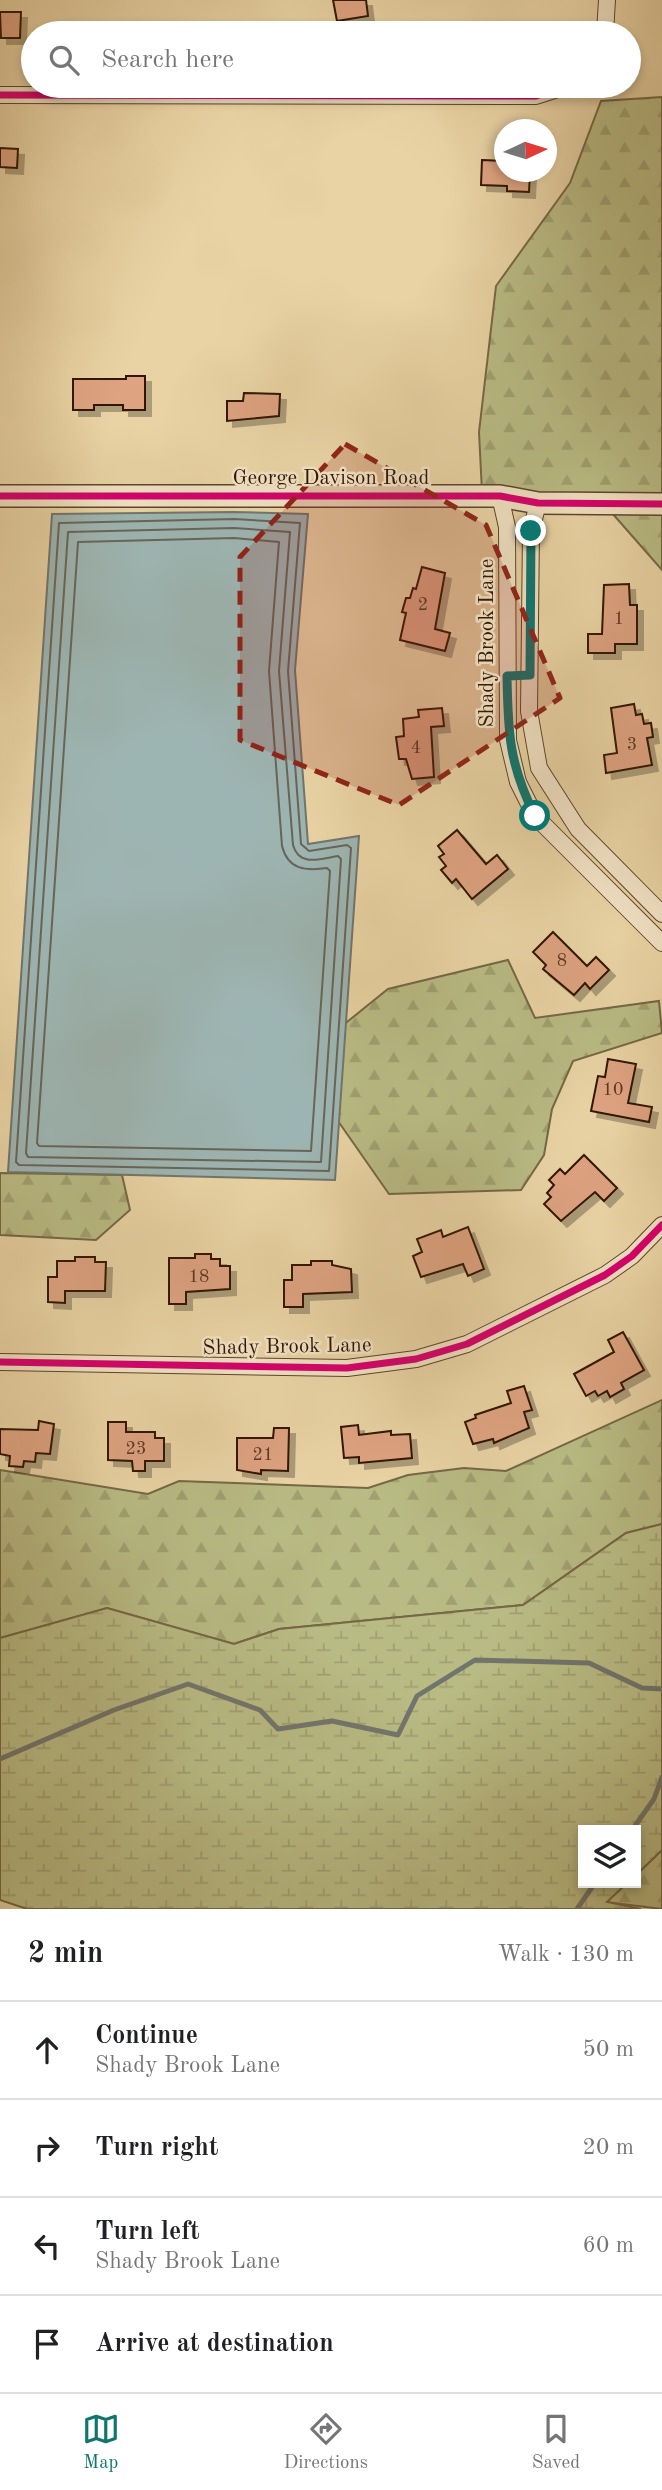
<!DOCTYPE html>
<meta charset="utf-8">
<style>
:root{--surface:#fff;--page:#f2f2f2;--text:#202124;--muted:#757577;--line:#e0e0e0;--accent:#0f766e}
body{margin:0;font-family:"Old Standard TT",serif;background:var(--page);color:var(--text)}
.controls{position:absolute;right:21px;bottom:21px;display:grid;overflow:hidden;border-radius:0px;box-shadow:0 4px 10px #0003}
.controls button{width:63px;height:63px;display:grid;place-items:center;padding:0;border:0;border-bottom:2px solid var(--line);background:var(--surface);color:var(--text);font:35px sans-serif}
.compass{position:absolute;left:494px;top:119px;width:63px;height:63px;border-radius:50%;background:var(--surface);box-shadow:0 4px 10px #0003;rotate:86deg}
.stop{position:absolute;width:21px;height:21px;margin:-16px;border:5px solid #0f766e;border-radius:50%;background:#fff}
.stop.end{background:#0f766e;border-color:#fff;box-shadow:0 2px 7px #0008}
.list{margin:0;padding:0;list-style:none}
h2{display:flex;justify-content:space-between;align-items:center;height:91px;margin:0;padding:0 28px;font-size:30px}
h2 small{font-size:23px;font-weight:400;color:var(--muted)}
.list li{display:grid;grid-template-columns:46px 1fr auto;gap:21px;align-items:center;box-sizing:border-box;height:98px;padding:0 28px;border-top:2px solid var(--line)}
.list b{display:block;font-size:26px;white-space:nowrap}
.list p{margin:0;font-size:23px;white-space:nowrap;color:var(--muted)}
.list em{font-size:23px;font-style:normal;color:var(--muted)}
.icon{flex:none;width:38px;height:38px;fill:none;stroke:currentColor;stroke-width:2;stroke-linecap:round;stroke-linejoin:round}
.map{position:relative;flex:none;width:662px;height:1909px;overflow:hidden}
.search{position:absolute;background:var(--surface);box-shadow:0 4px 10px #0003;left:21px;right:21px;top:21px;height:77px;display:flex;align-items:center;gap:18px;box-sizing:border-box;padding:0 24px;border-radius:38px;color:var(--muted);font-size:26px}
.sheet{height:483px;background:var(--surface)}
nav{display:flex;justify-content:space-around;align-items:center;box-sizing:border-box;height:98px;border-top:2px solid var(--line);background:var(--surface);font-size:19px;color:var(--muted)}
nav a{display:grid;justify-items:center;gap:4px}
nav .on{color:var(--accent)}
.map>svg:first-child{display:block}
.forest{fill:url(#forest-firs);stroke:#756844;stroke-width:2}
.wetland{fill:url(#wetland-marsh);stroke:#756844;stroke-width:2}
.water{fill:#9db5b2;stroke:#72756c;stroke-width:2}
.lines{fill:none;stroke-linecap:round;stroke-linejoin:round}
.shore{stroke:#67655a;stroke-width:2}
.stream{stroke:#72756c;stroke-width:5}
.building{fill:#dea381;stroke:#311503;stroke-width:2;filter:url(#shadow)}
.minor-casing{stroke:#5f442b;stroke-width:18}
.tertiary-casing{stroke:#5f442b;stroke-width:24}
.minor{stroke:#f1e2c4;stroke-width:16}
.tertiary{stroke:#f1e2c4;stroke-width:21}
.cycleway-casing{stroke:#f1e2c4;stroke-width:11}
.cycleway{stroke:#d6006c;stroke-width:7}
.route{stroke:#0f766e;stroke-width:9}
.marked{fill:#8f2418;fill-opacity:0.2;stroke:#8f2418;stroke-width:5;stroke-dasharray:14 9;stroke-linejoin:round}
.labels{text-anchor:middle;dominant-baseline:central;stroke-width:5;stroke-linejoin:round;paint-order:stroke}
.number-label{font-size:18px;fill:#5c3822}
.street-label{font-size:21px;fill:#311503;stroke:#f1e2c4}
</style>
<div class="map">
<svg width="662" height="1909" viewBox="0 0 662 1909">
<defs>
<pattern id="forest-firs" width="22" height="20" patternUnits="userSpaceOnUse" patternTransform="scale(1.75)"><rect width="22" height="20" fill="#b9bb84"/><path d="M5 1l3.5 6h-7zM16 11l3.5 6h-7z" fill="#a0a070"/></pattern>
<pattern id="wetland-marsh" width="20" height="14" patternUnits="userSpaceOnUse" patternTransform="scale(1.75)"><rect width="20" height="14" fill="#b9bb84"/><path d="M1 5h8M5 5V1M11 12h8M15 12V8" fill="none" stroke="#a0a070"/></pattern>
<filter id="shadow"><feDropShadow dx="6" dy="6" stdDeviation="0" flood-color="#0004"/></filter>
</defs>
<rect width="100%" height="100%" fill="#e9d3a4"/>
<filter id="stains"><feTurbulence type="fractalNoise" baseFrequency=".00286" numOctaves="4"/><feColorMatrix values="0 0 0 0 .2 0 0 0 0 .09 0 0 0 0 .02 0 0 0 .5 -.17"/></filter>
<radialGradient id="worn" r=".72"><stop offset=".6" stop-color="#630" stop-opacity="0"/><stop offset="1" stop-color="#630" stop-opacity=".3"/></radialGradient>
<g class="forest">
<polygon points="662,97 662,570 612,513 482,492 479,432 496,286 570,183 601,101"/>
<polygon points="508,960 535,1018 659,1001 662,1033 573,1061 552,1109 544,1155 521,1190 389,1194 338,1121 342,1026 388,989"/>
<polygon points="0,1173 122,1175 130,1210 96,1240 0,1235"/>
<polygon points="662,1400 662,1524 626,1533 523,1605 279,1629 234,1644 107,1608 0,1638 0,1470 148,1494 179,1481 368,1488 408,1475 464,1468 506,1471"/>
<polygon points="662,1850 662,1909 606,1902 627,1883 636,1883 636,1875"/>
</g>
<polygon class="wetland" points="662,1524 662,1850 636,1875 636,1830 583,1830 583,1883 627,1883 607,1902 641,1909 27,1909 0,1900 0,1638 107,1608 234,1644 279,1629 523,1605 626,1533"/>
<polygon class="water" points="234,512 308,514 295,670 308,844 359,836 335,1180 8,1172 52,514"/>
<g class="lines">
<g class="shore">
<polygon points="234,519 300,523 288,671 301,844 309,851 347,845 351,848 329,1171 19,1165 16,1162 59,523"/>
<path d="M234 528 290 532 279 671 293 845C299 867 320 859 338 856L341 859 321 1162 28 1157 26 1153 68 532Z"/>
<path d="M234 538 279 542 269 671 282 846C288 870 306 871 327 868L330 871 311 1151 39 1146 37 1143 78 542Z"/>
</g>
<g class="stream">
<polyline points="0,1759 114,1710 188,1684 260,1710 278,1729 332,1721 398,1735 417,1696 475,1660 589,1663 642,1688 662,1689"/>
<polyline points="632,1830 654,1799 662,1777"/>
<polyline points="577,1909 595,1883"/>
</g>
</g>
<g class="building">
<polygon points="333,0 366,0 368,16 337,21"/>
<polygon points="0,12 21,12 20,38 1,38"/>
<polygon points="0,148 18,149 17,168 0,167"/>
<polygon points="482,160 505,161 505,172 530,172 529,192 507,191 507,186 481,185"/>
<polygon points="126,376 145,376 145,410 123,410 123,405 94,405 94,410 73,410 73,379 126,379"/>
<polygon points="244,393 280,394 279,416 227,421 227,401 243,401"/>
<polygon points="422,567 445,573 435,629 450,633 445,651 400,640 406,613 402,612 406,598 410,598 413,588 416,589"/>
<polygon points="629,584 630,605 637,605 637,644 615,644 615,653 588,653 588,634 602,634 604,585"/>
<polygon points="634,704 636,715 642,714 644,724 651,723 653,737 647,738 652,765 606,773 604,755 617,753 611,708"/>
<polygon points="442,708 444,726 431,727 434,777 412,779 406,759 399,759 396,737 404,736 403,719 419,717 418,710"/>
<polygon points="457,830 486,864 497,855 508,869 472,899 456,879 452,883 441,870 446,866 439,857 444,854 438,846"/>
<polygon points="553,932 587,966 596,957 609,970 590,989 585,983 574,995 543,969 546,965 533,952"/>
<polygon points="608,1059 636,1064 628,1103 652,1107 649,1122 591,1111 598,1076 605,1077"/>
<polygon points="584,1155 617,1188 604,1201 595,1192 561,1221 544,1204 551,1197 547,1193 554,1185 549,1180 560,1169 565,1174"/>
<polygon points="468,1227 484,1269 468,1276 463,1264 421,1277 413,1256 422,1252 417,1239 441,1230 443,1237"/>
<polygon points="195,1254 211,1254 211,1259 220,1259 220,1266 230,1266 230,1289 186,1292 186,1304 169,1304 169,1258 195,1258"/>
<polygon points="75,1257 95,1257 95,1262 106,1262 105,1291 65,1291 65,1303 48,1302 48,1277 57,1277 57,1261 75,1261"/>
<polygon points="311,1261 332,1261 332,1265 351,1269 352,1292 303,1294 303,1307 284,1307 284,1280 292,1280 292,1265 311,1265"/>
<polygon points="623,1332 644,1370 621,1383 624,1389 610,1397 607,1391 598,1396 595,1391 586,1396 574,1374 614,1352 608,1340"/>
<polygon points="524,1386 532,1410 524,1412 529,1428 494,1443 493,1439 473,1444 465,1422 476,1418 475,1415 511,1403 507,1391"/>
<polygon points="39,1421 54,1424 50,1454 36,1453 35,1462 24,1461 23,1467 9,1466 10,1456 0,1454 0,1429 38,1430"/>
<polygon points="108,1422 126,1422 126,1432 155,1432 155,1438 164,1438 164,1461 145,1461 145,1471 133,1471 132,1461 108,1460"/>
<polygon points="358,1425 359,1435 391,1431 391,1435 410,1434 412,1458 359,1463 359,1457 344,1458 341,1427"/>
<polygon points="274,1428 289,1428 288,1471 261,1470 261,1474 237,1470 237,1438 273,1438"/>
</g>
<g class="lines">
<defs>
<g id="minor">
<polyline points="605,33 607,0"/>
<polyline points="0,95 536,96 567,86"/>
<polyline points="500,496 507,527 508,740 518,782 535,816 662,943"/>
<polyline points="538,503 531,531 529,711 539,768 578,829 662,914"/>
<polyline points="0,1362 347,1368 416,1359 467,1344 605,1275 632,1256 662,1225"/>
</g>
<polyline id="tertiary" points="0,496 500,496 538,503 662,504"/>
</defs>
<use href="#minor" class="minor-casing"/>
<use href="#tertiary" class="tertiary-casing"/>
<use href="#minor" class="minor"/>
<use href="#tertiary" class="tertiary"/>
<defs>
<g id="cycleway">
<polyline points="0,95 536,96 567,86"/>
<polyline points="0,496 500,496 538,503 662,504"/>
<polyline points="0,1362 347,1368 416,1359 467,1344 605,1275 632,1256 662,1225"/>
</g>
</defs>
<use href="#cycleway" class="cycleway-casing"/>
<use href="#cycleway" class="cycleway"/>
</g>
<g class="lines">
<path class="route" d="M531 531 530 675 507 676C508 733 509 764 535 816"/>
</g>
<path class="marked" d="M345 444 486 525 560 698 399 805 240 740V557Z"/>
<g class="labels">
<g class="number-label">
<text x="423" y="605">2</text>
<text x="619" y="619">1</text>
<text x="632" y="745">3</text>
<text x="416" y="748">4</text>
<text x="562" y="961">8</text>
<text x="613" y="1090">10</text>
<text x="199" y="1277">18</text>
<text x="136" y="1449">23</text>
<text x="263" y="1455">21</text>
</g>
<g class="street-label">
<text x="331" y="478">George Davison Road</text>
<text transform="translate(487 643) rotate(-90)">Shady Brook Lane</text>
<text transform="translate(287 1347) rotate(-1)">Shady Brook Lane</text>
</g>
</g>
<rect width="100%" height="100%" filter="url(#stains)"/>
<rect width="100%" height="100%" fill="url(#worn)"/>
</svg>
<div class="controls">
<button><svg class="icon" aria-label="layers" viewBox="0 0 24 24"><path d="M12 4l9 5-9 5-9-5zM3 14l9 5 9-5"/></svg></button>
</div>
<svg class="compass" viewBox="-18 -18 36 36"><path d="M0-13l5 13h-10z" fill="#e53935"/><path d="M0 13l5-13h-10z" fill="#757577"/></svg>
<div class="stop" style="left:535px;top:816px"></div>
<div class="stop end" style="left:531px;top:531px"></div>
<div class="search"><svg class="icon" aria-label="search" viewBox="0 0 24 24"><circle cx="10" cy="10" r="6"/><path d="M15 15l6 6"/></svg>Search here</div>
</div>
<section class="sheet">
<h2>2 min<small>Walk · 130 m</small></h2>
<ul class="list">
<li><svg class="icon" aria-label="ahead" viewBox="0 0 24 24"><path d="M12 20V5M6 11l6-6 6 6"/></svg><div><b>Continue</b><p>Shady Brook Lane</p></div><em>50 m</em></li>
<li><svg class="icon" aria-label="right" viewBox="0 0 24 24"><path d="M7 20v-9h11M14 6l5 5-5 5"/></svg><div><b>Turn right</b></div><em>20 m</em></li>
<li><svg class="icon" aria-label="left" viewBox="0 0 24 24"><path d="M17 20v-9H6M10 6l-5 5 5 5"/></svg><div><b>Turn left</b><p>Shady Brook Lane</p></div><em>60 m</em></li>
<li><svg class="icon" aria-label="arrive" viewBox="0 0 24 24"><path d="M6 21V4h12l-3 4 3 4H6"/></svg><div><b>Arrive at destination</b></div></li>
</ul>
</section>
<nav>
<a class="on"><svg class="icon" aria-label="map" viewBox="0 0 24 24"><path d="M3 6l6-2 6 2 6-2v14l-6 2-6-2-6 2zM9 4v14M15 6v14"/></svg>Map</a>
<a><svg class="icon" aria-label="directions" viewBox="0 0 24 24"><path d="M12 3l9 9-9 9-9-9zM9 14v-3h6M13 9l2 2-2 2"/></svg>Directions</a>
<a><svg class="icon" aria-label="saved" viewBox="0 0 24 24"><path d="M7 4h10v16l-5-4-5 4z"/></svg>Saved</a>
</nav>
